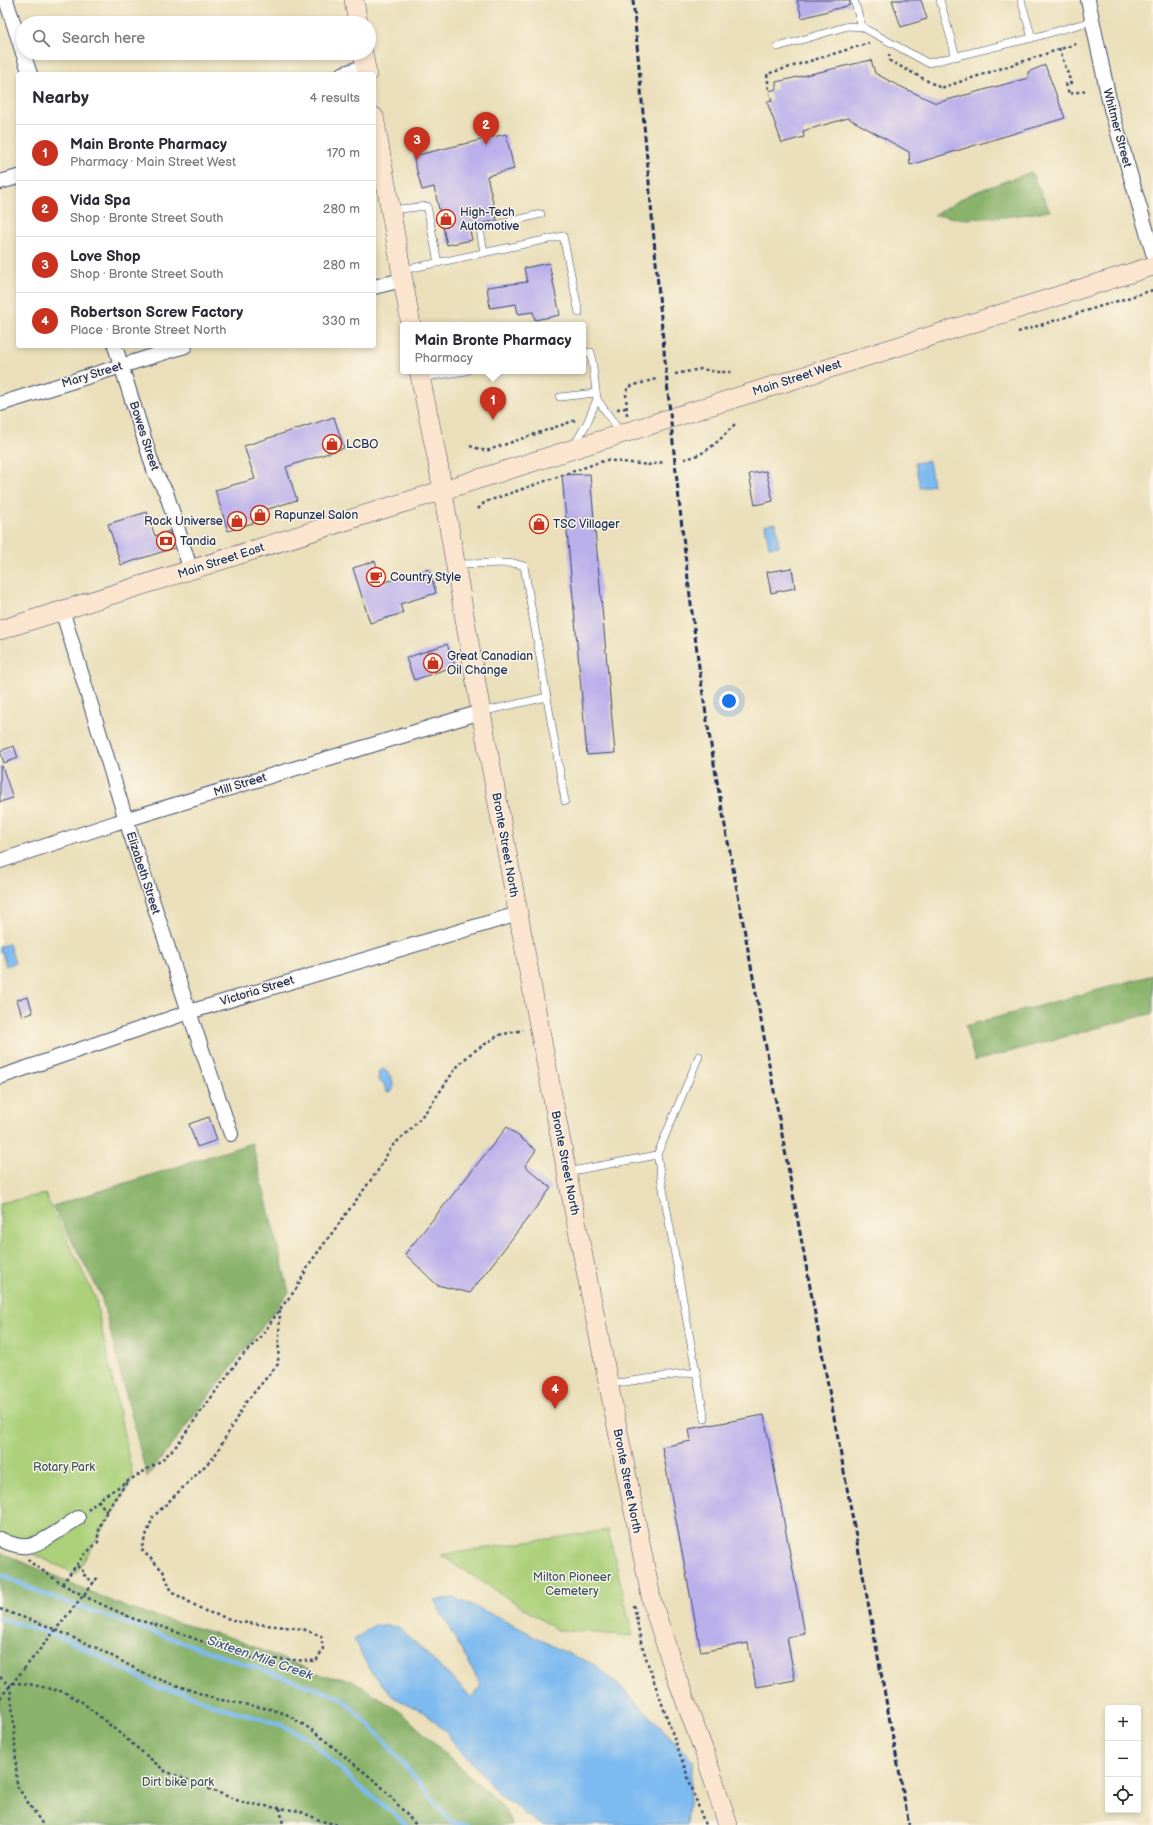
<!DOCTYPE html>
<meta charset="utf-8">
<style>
:root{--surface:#fff;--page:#f2f2f3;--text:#2b2b33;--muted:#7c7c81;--line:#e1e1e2;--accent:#c8321e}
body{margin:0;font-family:"Balsamiq Sans",sans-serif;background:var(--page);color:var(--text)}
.controls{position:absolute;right:12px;bottom:12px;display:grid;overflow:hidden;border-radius:4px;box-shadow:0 2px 6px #0003}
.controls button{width:36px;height:36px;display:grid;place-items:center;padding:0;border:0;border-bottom:1px solid var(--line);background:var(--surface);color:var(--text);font:20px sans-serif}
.you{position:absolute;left:729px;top:701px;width:14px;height:14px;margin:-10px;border:3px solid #fff;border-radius:50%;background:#1a73e8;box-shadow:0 0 0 6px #1a73e833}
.badge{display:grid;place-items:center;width:26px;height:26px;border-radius:50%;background:var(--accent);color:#fff;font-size:13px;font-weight:700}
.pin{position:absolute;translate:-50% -33px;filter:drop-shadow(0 1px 2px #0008)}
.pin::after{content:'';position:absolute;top:21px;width:14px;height:12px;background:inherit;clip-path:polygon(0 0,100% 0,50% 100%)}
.popup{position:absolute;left:400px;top:322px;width:186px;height:52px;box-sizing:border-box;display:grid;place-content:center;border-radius:4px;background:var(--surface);filter:drop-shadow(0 1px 3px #0005);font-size:13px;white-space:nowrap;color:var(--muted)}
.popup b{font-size:15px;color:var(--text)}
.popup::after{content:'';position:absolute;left:50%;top:100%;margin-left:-8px;border:8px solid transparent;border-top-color:var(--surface)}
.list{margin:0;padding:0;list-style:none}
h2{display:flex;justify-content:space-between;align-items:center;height:52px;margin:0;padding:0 16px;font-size:17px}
h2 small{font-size:13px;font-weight:400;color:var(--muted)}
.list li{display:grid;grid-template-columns:26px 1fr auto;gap:12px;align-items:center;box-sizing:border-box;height:56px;padding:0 16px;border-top:1px solid var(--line)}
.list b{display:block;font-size:15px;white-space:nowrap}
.list p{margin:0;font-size:13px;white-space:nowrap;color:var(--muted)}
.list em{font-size:13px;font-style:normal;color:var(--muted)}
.icon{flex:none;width:22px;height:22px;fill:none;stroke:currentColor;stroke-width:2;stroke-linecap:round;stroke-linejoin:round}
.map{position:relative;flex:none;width:1153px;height:1825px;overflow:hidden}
.search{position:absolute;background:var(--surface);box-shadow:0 2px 6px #0003;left:16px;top:16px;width:360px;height:44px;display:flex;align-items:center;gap:10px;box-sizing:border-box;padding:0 14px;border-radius:22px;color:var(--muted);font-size:15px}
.panel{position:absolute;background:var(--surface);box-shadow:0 2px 6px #0003;left:16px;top:72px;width:360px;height:276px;border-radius:4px}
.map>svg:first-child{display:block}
.green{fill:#acd07a;stroke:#64806c}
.forest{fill:#89b26a;stroke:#527064}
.water{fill:#7dbaf0;stroke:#4c74a7}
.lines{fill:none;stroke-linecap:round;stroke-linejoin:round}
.stream{stroke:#7dbaf0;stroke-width:4.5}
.building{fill:#b9afeb}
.lane-casing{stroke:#3a496c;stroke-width:8}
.street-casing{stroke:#3a496c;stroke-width:16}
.secondary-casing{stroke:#3a496c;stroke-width:20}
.path{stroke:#3a496c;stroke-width:2.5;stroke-dasharray:3 3;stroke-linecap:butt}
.lane{stroke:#fff;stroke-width:7}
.street{stroke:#fff;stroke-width:14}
.secondary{stroke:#fbe5cf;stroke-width:19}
.rail{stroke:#1b2f5e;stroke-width:3;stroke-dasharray:6 3;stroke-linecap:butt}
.path-bridge{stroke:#3a496c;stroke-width:2.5;stroke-dasharray:3 3;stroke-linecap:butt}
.labels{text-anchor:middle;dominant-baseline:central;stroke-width:3;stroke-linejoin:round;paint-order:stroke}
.street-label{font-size:12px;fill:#1b2f5e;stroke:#fcf5e5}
.poi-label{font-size:12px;fill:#1b2f5e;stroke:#fcf5e5;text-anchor:start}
.park-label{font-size:12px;fill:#3f5765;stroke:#fcf5e5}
.water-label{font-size:13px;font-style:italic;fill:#38598a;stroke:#fcf5e5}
</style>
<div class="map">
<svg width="1153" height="1825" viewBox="0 0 1153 1825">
<rect width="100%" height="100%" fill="#fcf5e5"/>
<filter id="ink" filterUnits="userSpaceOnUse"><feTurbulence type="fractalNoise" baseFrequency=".025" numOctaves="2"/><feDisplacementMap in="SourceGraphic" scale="8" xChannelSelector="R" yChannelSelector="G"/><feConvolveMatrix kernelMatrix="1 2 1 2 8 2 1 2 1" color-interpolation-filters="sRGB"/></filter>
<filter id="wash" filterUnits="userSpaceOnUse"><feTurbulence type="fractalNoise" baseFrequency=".012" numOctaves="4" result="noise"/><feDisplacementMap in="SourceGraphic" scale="16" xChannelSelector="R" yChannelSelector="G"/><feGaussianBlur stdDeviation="0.9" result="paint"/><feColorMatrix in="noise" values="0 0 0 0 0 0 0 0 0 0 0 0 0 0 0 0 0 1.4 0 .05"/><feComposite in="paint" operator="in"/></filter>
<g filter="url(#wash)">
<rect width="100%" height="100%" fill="#eadfba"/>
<g class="green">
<polygon points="45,1194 95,1297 133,1478 76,1574 0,1539 0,1203"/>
<polygon points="608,1530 633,1636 557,1630 441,1555"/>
</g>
<g class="forest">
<polygon points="1031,172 1050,211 1004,217 964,219 934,215 970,194"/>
<polygon points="1153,975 1153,1013 975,1061 965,1026"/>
<polygon points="252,1143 289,1292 147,1477 101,1295 53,1206"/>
<polygon points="0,1552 130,1609 232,1638 325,1676 352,1680 402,1713 503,1807 512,1825 0,1825"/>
</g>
<g class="water">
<polygon points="929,461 933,485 920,488 915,463"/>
<polygon points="776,523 779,546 769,547 765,525"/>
<polygon points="9,944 15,963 6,966 2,952 0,952 0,946"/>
<path d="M383 1069C390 1073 395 1082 393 1090L390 1092 386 1091 384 1084 378 1080 379 1071Z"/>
<polygon points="454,1598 503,1619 558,1649 595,1665 628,1694 693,1760 687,1825 542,1825 523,1813 515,1805 499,1795 471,1761 461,1752 445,1731 424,1712 395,1698 371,1672 354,1640 374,1625 399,1627 472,1698 481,1685 434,1600"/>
</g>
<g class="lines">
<g class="stream">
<polyline points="0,1574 41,1593 342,1698 383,1739 452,1823 468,1825"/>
<polyline points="0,1618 67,1639 159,1688 183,1692 214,1705 279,1724 309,1739 357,1785 396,1815 406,1825"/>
</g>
</g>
<g id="blocks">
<g class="building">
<polygon points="797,0 849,0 850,5 802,18"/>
<polygon points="892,0 921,0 927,19 901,27"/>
<polygon points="871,60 875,73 895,84 936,103 1028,78 1028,72 1045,65 1065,118 910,165 909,152 848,118 803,131 804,137 782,143 767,102 772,101 769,91 776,89 776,82"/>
<polygon points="506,134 514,169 487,176 497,220 469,227 472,240 447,245 434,187 422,190 413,156"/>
<polygon points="549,263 560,315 535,320 533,312 518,314 516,304 490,308 487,287 527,282 524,268"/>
<polygon points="334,417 344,448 286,467 297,500 262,511 265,519 228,531 215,490 255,479 244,446"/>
<polygon points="766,471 773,501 755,505 749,474"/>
<polygon points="590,474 615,753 587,755 562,475"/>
<polygon points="147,512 155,536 169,531 174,548 121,565 108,524"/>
<polygon points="375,561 382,583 429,569 436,593 400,604 403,613 370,623 353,568"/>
<polygon points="792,568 795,588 771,593 767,572"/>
<polygon points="447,644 455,666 414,680 406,658"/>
<polygon points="14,746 18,758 4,763 0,751"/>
<polygon points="2,766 13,798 0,802 0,767"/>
<polygon points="28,997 33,1013 22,1016 17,1000"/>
<polygon points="209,1117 217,1140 197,1147 189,1124"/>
<polygon points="507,1127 536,1150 525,1166 551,1188 470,1293 437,1285 405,1254"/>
<polygon points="764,1415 805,1634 787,1637 795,1680 756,1687 748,1643 701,1652 662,1447 691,1441 689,1429"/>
</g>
</g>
</g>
<g filter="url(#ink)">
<use href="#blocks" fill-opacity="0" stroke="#3a496c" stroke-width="1"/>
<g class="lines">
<defs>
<g id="lane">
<polyline points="854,0 862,27 928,63 1032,38 1092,21"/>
<polyline points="940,0 956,57"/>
<polyline points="1021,0 1032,38"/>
<polyline points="778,47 848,26 862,27"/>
<polyline points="391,210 427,206 438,263"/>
<polyline points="484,253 480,229 541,214"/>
<polyline points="403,270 563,236 579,313"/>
<polyline points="420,378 466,371"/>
<polyline points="560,397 596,393"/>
<polyline points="597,399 621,433"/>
<polyline points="575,444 587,423 597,399 591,352 583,353"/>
<polyline points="455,564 514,563 524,566 565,801"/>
<polyline points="481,712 547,697"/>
<polyline points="657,1155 699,1056"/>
<polyline points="567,1172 657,1155 696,1372 610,1384"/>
<polyline points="696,1372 705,1419"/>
</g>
<g id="street">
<polyline points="6,0 23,53"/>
<polyline points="1088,0 1111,109 1153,253"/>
<polyline points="23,53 30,74"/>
<polyline points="342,74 365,66"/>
<polyline points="0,182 18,177"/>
<polyline points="374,287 402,280"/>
<polyline points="115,346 155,473 166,492 191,571"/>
<polyline points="0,404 185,346"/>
<polyline points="62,610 126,820 189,1012 231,1134"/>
<polyline points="0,861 115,823 481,712"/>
<polyline points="0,1077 189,1012 518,914"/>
<path d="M0 1539C8 1543 18 1547 27 1546 41 1545 65 1526 78 1518"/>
</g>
<g id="secondary">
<polyline points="354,0 358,23"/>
<polyline points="363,53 367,74"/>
<polyline points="374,117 411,325"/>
<polyline points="419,371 437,458 481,712 531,983 576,1221 652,1602 675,1673 705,1754 728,1825"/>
<polyline points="0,630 1153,266"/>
</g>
</defs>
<use href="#lane" class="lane-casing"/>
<use href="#street" class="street-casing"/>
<use href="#secondary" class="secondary-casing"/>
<g class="path">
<polyline points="1059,48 1071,83 1066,84 1069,94 1087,90"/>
<polyline points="889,54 890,61 941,88 1079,43"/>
<polyline points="769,89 767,74 869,43"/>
<polyline points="1018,332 1153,290"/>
<polyline points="675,374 701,369 718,372 733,372"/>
<polyline points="617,409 627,408"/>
<polyline points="627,415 626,393 628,387 656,379"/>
<polyline points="470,446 486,451 576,420"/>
<path d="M684 459C708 455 720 439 737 422"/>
<polyline points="478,509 485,502 606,460 648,465 664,462"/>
<polyline points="98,1500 107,1512"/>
<polyline points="88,1510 104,1496 162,1460 176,1446 240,1358 261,1337 280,1309 296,1289 310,1263 379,1169 391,1147 408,1132 428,1109 456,1068 470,1054 499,1035 523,1030"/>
<polyline points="28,1559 30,1562 62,1584 90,1599 134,1619 163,1627 247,1658 316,1661 323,1649 321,1636 303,1629 239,1622 205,1611 172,1592 163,1571 141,1549 153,1517 214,1457 246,1402 278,1364 280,1309"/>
<polyline points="77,1566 83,1571 82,1573 94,1583"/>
<path d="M62 1584 84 1555 98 1542C96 1523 115 1497 127 1483"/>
<polyline points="634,1605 641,1642 650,1670 705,1825"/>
<polyline points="0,1609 47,1626 99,1649 147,1675 216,1699 270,1709 286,1714 312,1730 380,1785 416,1825"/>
<polyline points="0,1677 10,1686 14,1725 17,1786 43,1825"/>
<polyline points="12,1683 29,1684 64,1692 82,1702 165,1771 244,1803 299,1811 322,1821 338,1825"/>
<polyline points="0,1698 24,1669"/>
<polyline points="280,1808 283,1825"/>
</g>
<use href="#lane" class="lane"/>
<use href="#street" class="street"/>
<use href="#secondary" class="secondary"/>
<path class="rail" d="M633 0C653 220 669 440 698 659 708 733 721 806 735 879L909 1825"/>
<polyline class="path-bridge" points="24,1669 98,1577"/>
</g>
</g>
<defs>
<symbol id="shop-ring" viewBox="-11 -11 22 22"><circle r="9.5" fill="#fcf5e5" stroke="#c8321e" stroke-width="1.5"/><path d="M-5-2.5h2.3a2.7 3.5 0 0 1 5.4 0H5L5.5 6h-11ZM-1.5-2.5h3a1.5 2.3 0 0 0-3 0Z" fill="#c8321e"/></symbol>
<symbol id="bank-ring" viewBox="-11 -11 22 22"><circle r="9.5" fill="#fcf5e5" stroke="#c8321e" stroke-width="1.5"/><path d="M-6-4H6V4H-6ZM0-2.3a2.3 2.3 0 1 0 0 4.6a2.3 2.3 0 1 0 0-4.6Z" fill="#c8321e"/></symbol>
<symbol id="cafe-ring" viewBox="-11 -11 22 22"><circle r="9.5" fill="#fcf5e5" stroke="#c8321e" stroke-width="1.5"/><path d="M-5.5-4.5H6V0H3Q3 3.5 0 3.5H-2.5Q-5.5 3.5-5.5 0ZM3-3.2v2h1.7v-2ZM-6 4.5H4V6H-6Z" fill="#c8321e"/></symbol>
</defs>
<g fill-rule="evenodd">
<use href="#shop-ring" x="435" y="208" width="22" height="22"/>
<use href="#shop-ring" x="321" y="433" width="22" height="22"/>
<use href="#shop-ring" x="249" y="504" width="22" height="22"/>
<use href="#shop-ring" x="226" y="510" width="22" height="22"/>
<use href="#shop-ring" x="528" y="513" width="22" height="22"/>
<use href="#bank-ring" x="155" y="530" width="22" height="22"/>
<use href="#cafe-ring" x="365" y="566" width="22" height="22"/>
<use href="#shop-ring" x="422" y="652" width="22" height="22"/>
</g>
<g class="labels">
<g class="street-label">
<text transform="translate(1117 128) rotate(75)">Whitmer Street</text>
<text transform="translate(92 375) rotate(-17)">Mary Street</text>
<text transform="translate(797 378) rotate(-18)">Main Street West</text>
<text transform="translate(144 436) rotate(72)">Bowes Street</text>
<text transform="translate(221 561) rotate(-18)">Main Street East</text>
<text transform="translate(240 785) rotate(-17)">Mill Street</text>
<text transform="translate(505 845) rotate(80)">Bronte Street North</text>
<text transform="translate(143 873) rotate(72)">Elizabeth Street</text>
<text transform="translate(257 991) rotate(-17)">Victoria Street</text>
<text transform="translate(565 1163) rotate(79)">Bronte Street North</text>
<text transform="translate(627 1481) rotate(79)">Bronte Street North</text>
</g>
<g class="poi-label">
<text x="460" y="212">High-Tech<tspan x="460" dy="14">Automotive</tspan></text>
<text x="346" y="444">LCBO</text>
<text x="274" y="515">Rapunzel Salon</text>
<text x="223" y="521" text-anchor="end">Rock Universe</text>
<text x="553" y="524">TSC Villager</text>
<text x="180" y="541">Tandia</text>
<text x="390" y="577">Country Style</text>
<text x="447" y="656">Great Canadian<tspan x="447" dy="14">Oil Change</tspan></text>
</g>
<g class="park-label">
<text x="64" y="1467">Rotary Park</text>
<text x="572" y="1577">Milton Pioneer<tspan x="572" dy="14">Cemetery</tspan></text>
<text x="178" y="1782">Dirt bike park</text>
</g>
<g class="water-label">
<text transform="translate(260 1658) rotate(19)">Sixteen Mile Creek</text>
</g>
</g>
</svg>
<div class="controls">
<button>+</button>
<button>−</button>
<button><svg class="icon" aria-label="locate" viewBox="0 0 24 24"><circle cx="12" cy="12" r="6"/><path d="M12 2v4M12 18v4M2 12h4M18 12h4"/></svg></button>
</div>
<div class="you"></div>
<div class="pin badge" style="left:493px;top:420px">1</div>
<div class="popup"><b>Main Bronte Pharmacy</b>Pharmacy</div>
<div class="pin badge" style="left:486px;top:145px">2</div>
<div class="pin badge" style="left:417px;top:160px">3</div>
<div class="pin badge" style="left:555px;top:1409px">4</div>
<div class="search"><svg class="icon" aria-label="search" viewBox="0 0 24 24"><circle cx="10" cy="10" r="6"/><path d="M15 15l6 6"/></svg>Search here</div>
<section class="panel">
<h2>Nearby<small>4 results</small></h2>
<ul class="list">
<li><span class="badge">1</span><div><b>Main Bronte Pharmacy</b><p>Pharmacy · Main Street West</p></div><em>170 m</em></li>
<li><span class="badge">2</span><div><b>Vida Spa</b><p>Shop · Bronte Street South</p></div><em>280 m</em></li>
<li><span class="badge">3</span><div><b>Love Shop</b><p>Shop · Bronte Street South</p></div><em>280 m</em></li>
<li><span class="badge">4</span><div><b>Robertson Screw Factory</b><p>Place · Bronte Street North</p></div><em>330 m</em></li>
</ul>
</section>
</div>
